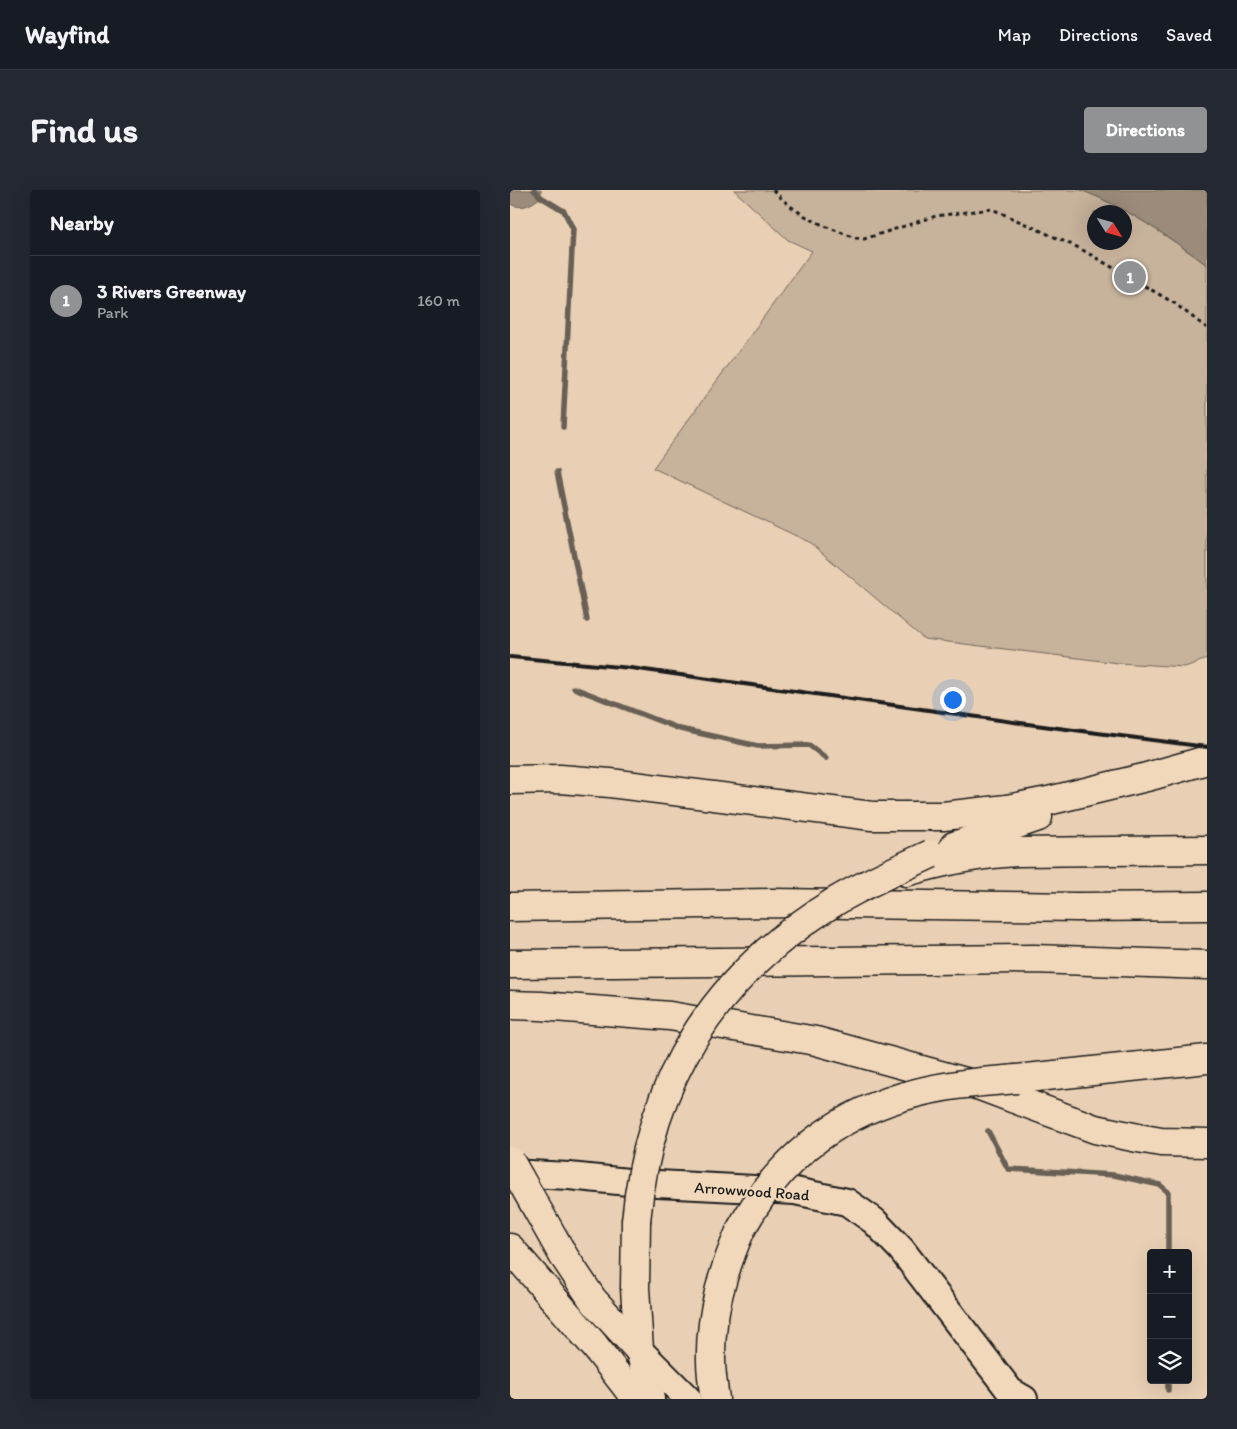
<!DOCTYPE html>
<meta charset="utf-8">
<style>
:root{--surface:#171b24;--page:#242831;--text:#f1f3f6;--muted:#9ea1a6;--line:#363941;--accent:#919294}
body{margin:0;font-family:Itim,sans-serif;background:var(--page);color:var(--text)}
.controls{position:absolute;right:15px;bottom:15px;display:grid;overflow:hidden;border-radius:5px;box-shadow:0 5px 20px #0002}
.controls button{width:45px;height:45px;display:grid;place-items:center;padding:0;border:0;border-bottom:1px solid var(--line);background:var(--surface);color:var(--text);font:25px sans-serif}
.compass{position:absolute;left:577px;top:15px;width:45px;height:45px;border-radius:50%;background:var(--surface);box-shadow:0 5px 20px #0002;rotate:127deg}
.you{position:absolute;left:442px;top:509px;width:18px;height:18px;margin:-12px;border:4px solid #fff;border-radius:50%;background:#1a73e8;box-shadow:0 0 0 8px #1a73e833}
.badge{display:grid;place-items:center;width:32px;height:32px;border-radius:50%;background:var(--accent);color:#fff;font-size:16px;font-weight:700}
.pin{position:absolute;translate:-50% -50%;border:2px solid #fff;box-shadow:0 1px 5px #0006}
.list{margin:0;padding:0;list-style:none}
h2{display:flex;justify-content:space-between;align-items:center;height:65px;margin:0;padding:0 20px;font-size:21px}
h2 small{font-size:16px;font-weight:400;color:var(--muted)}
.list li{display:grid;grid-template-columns:32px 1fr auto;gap:15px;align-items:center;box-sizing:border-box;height:90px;padding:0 20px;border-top:1px solid var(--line)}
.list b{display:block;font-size:19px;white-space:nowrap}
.list p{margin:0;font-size:16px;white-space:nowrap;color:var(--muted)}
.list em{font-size:16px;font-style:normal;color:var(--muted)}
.icon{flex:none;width:28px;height:28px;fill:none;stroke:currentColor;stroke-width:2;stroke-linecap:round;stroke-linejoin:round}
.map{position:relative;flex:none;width:697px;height:1209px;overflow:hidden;border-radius:5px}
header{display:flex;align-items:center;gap:30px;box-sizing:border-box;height:70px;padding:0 25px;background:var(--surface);border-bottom:1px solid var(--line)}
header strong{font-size:24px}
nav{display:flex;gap:28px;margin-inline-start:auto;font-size:18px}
.intro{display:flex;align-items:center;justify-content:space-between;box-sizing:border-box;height:120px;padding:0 30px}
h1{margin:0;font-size:35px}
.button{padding:12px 22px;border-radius:5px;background:var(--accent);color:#fff;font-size:18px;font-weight:700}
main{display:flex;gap:30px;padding:0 30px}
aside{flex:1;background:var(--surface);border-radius:5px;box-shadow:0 5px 20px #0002}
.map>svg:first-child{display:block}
.green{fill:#c7b29b;stroke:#72675c;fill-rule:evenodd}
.water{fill:#9b8b7a;stroke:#685f54}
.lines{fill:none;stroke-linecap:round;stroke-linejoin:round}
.stream{stroke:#685f54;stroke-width:5.5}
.minor-casing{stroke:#1c1c1c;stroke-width:30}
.highway-casing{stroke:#1c1c1c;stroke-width:31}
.path{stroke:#1c1c1c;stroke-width:3;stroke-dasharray:4 4;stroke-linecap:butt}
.minor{stroke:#f2d8ba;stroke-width:26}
.highway{stroke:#f2d8ba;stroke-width:28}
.rail{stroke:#1c1c1c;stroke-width:4}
.highway-bridge-casing{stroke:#1c1c1c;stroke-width:31;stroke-linecap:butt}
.highway-bridge{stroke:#f2d8ba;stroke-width:28}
.labels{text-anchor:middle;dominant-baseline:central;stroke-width:4;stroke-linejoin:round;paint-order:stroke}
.street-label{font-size:16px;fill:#1c1c1c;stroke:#f2d8ba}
</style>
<header>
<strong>Wayfind</strong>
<nav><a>Map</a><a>Directions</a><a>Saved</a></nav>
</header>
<div class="intro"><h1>Find us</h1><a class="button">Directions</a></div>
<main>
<aside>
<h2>Nearby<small></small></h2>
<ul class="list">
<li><span class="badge">1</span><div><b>3 Rivers Greenway</b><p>Park</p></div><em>160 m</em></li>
</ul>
</aside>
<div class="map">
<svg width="697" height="1209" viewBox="0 0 697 1209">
<rect width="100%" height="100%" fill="#e9d0b4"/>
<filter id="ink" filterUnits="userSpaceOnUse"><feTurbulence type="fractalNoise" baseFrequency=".02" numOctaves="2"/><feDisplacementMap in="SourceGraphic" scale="10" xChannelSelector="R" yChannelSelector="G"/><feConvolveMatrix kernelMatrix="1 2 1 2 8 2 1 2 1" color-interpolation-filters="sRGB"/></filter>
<g filter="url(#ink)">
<path class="green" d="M224 0H571C617 18 657 46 697 75V469L675 477 608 473 414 449 299 352 143 278 302 61 278 50ZM584 22H614V52H584Z"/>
<g class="water">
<path d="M0 0H31V7C21 15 12 20 0 14Z"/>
<path d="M571 0H697V75C658 46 617 18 571 0Z"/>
</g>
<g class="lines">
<g class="stream">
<polyline points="24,0 31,7 54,21 63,39 53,237"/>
<polyline points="47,282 77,430"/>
<polyline points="64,498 170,539 248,556 299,555 316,568"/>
<polyline points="478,941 498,979 604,985 650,995 658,1002 658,1063"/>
<polyline points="658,1190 658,1200"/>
</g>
<defs>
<g id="minor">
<polyline points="0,983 59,986 128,993 285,1001 337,1012 364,1031 391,1059 500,1201 514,1209"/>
<polyline points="129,1160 178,1209"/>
<polyline points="129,1160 141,1209"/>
</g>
<g id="highway">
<polyline points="0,590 50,589 100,593 362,626 433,626 497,619 538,611 637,587 697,570"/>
<polyline points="444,656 528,627"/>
<path d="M396 682C433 671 468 664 507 662L697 660"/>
<polyline points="0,717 262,713 567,717 697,716"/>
<polyline points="0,774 524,769 697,775"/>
<polyline points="0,815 31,816 160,826 306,851 470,896 585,939 628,948 651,952 697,953"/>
<polyline points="507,889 697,869"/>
<polyline points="126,1031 125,1098 129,1160"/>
<polyline points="0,1058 84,1155 126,1209"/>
<polyline points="53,1065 83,1110 129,1160"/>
<path d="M205 1209C203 1196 201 1183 201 1170 200 1123 213 1081 231 1039"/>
</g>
</defs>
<use href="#minor" class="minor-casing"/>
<use href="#highway" class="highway-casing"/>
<path class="path" d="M263 0C287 26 313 36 346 48L354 49 426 26 482 19 569 58 664 113 697 138"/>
<use href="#minor" class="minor"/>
<use href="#highway" class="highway"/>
<polyline class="rail" points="0,467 121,478 525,535 697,557"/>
<defs>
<g id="highway-bridge">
<polyline points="0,971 53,1065"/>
<path d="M126 1031C139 889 204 785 326 711 356 693 389 679 421 664"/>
<path d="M231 1039C241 1022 250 1006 263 991 310 934 375 905 447 895 467 892 487 891 507 889"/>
</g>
</defs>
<use href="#highway-bridge" class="highway-bridge-casing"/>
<use href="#highway-bridge" class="highway-bridge"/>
</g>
</g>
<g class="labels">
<g class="street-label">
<text transform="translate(242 1001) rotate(4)">Arrowwood Road</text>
</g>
</g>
</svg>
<div class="controls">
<button>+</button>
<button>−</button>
<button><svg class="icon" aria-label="layers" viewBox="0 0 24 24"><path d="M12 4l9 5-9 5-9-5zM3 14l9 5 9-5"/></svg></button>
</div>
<svg class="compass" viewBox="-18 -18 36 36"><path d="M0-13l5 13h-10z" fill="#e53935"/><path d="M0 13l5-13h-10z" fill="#9ea1a6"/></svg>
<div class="you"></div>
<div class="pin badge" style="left:620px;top:87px">1</div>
</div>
</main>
